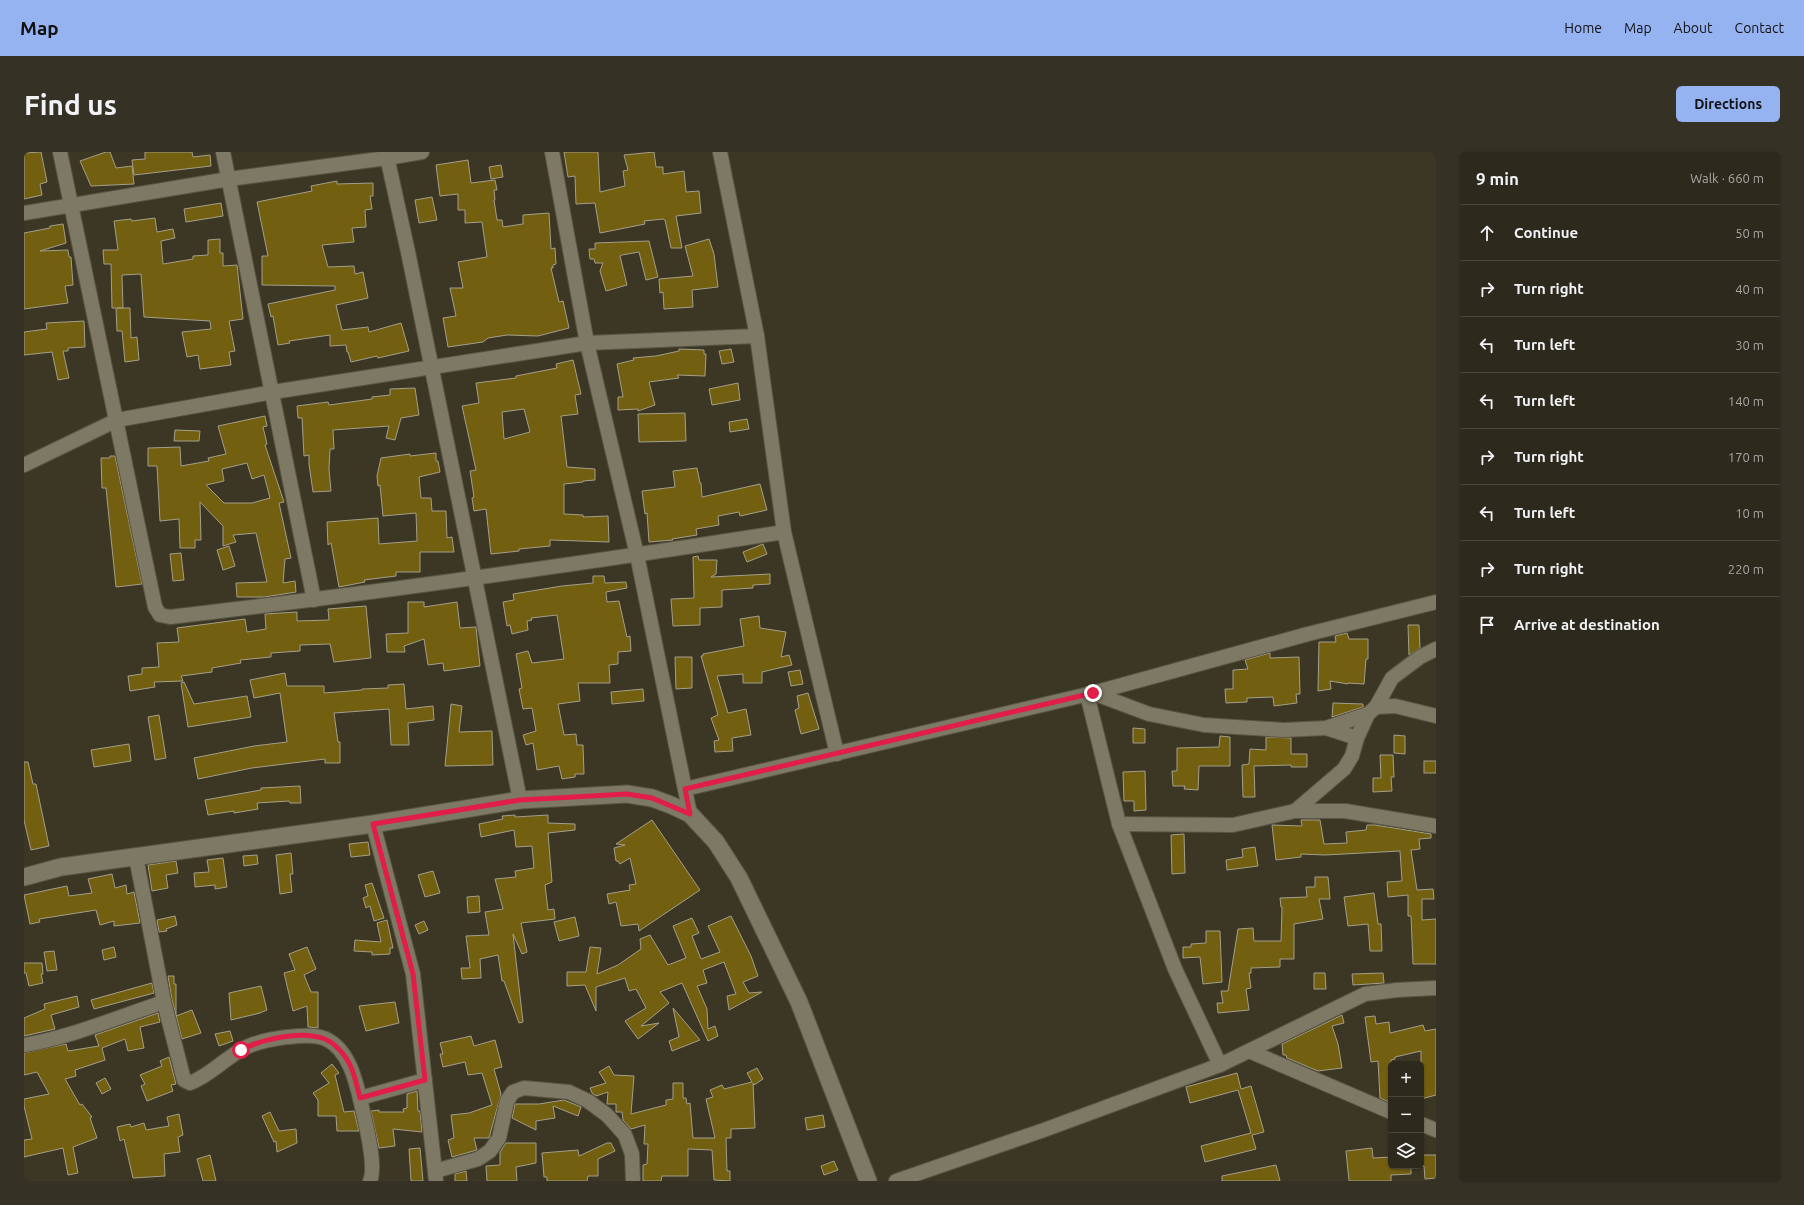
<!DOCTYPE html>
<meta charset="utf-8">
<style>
:root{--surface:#2d291c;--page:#353125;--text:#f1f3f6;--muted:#a7a6a3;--line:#48453b;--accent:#95b2f1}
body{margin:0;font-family:Ubuntu,sans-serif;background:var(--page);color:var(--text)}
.controls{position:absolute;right:12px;bottom:12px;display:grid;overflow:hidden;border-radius:6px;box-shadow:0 1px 3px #0004}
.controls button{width:36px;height:36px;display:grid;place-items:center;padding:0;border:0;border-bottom:1px solid var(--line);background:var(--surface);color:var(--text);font:20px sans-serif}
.stop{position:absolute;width:12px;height:12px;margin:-9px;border:3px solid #e11d48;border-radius:50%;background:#fff}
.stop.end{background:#e11d48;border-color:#fff;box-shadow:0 1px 4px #0008}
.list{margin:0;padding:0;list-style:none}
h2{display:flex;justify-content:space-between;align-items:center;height:52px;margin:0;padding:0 16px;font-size:17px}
h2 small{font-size:13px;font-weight:400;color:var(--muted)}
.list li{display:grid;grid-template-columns:26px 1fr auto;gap:12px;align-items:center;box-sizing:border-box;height:56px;padding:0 16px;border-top:1px solid var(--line)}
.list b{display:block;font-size:15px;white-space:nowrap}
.list em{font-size:13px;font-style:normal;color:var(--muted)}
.icon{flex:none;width:22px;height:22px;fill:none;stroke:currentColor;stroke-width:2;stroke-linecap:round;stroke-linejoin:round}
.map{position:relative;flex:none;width:1412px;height:1029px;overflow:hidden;border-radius:6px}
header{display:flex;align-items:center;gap:24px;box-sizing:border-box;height:56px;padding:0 20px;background:var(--accent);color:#111}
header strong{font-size:19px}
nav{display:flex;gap:22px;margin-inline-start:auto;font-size:14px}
.intro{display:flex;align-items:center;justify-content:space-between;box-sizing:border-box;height:96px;padding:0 24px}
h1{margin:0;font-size:28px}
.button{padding:10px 18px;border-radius:6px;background:var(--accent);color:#111;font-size:14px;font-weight:700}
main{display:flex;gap:24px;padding:0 24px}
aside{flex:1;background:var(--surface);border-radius:6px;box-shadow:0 1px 3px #0004}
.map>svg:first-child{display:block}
.building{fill:#725f10;stroke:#a49f8a;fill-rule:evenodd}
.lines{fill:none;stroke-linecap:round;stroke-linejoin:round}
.minor-casing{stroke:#595545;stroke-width:16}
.tertiary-casing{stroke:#595545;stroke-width:19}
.minor{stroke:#7e7964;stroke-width:14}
.tertiary{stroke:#7e7964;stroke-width:17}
.route{stroke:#e11d48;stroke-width:5}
</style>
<header>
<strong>Map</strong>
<nav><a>Home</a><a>Map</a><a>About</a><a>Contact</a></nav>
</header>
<div class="intro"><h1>Find us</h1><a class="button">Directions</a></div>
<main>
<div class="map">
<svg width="1412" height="1029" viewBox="0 0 1412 1029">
<rect width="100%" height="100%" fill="#3c3725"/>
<g class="building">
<polygon points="17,0 23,30 16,32 18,43 0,47 0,1"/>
<polygon points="82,0 86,0 92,16 108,14 110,32 67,34 56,9"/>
<polygon points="121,0 168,0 169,5 186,3 187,14 110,23 108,8 121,7"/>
<polygon points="540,0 574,0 576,40 601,34 599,19 604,18 600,3 630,0 632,15 639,15 639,22 660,19 662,40 675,39 677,61 652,64 658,96 647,96 641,68 639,67 620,69 621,72 576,81 571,51 552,52 551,24 544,25"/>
<polygon points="444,8 447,31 471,28 473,38 470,38 471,48 470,48 473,68 478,68 479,75 499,72 499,63 525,61 527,97 531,96 532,112 529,113 529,116 527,116 535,150 539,149 545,176 514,184 483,183 464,186 459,190 424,195 419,166 432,164 426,136 439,136 434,110 463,105 458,70 441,71 441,58 434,58 434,42 416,44 412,13"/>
<polygon points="477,13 479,25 467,27 465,15"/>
<polygon points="313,29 313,32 349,31 349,44 346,44 348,57 341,58 342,75 328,76 330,90 298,93 304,115 330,114 331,122 339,120 344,146 312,153 318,178 344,175 345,180 377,171 385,199 354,206 353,204 327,210 324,200 323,200 322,193 306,194 306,183 265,189 266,191 254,193 249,164 247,165 244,152 311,138 311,134 238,133 238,104 244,104 233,50 288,39 287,34"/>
<polygon points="408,45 413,68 395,71 391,48"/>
<polygon points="197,51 199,64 162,70 160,57"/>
<polygon points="131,66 133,80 149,77 151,86 137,89 139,112 169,107 169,104 184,103 184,88 196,87 196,101 199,101 199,114 213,113 219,167 205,169 211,199 205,200 207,213 176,217 174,203 163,205 158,180 187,177 186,169 120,165 117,122 98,123 99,156 93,156 106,156 107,186 113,185 115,208 101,210 98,179 93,179 92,156 88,156 87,112 80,112 79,98 94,98 90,69 107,67 108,69"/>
<polygon points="39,72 42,91 16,99 44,98 45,105 47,105 49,133 41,134 44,151 0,157 0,81 26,76 26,74"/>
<polygon points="685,87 690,102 694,135 668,138 669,155 640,157 639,140 636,141 635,127 669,124 661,94"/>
<polygon points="625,89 634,125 622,128 615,100 598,103 596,104 603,133 582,139 576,119 579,111 571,111 570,107 566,107 565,97 571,97 571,91"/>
<polygon points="60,169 61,195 44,196 44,199 39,199 45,226 34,228 28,200 0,203 0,180 23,177 22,171"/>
<polygon points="655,197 680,198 680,202 682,202 681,224 653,223 655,226 625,230 631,253 614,259 614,257 594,258 594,245 599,245 593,212 610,208 609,206 632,204 655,199"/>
<polygon points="707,197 710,210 698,212 695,199"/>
<path d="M549 208 557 242 551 243 554 262 537 264 543 315 571 317V328L559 329V330L540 332V362L559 363V365L584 364 585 390 526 388V394L495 397V399L467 402 462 357 450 359 448 346 450 345 446 319 452 318 438 254 455 251 452 231 492 226V224L533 216 532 212ZM500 257 506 280 480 287 478 260Z"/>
<polygon points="714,231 716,248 688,253 685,237"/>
<polygon points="391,236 395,263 377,266 371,288 362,286 365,274 309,278 310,297 306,297 305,317 307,339 289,340 285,312 285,303 280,304 278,266 274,266 273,254 304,250 305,253 348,247 348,245 366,243 366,237"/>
<polygon points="661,261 662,289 615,290 614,262"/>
<path d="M241 264 243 274 239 275 243 292 241 293 260 350 255 351 267 406 261 407 259 431 271 429 272 440 241 445H213L212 431 243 430 232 381 209 383 212 390 199 394V374L176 350 177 388H171V396H156L155 367 136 369 133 314H124V296L156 295 157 314 185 309 184 306 202 302 194 274ZM223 311 228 327 240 323 246 346 228 351H200L182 333 200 329 198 317Z"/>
<polygon points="723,267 725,277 706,280 705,270"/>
<polygon points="151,278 176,279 175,289 150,289"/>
<polygon points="412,301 412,309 414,309 416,320 395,325 397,346 407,346 408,359 422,359 423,386 428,385 430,400 396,400 396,420 372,420 372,424 340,428 341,430 315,435 307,391 304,393 303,370 354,366 355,392 393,389 392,361 359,364 356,333 354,334 353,324 357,306 386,302 386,304"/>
<polygon points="86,304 91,304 118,432 92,435 82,336 78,336 77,306 86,306"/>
<polygon points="673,316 676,331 677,331 678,345 736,332 743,358 716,364 715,360 694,364 695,373 672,377 673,383 648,387 649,388 625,390 623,361 621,362 618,339 651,335 649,319"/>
<polygon points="739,392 743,402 723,410 719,400"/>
<polygon points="205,394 211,414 199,418 193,398"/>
<polygon points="157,401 160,428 149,429 146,402"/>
<polygon points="674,404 675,408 693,408 692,422 687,425 746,422 746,432 729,433 729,436 698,438 698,455 676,456 676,473 649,474 647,447 670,446 669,405"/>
<polygon points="569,424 580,424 581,431 602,430 603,436 582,440 583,450 595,449 603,485 606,484 607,499 594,500 594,512 585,513 586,531 554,531 556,549 534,552 540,583 552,582 553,593 559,593 560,622 551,622 551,625 538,627 535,614 513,618 509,591 502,593 499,583 512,579 508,556 499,557 495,537 498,536 492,502 504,499 508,511 540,507 533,463 507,466 508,468 503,469 504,478 488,482 486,473 483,474 479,450 490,448 489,442 538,434 569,431"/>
<polygon points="384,450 400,450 400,455 433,450 436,476 452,475 456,514 420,519 419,511 404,513 400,487 380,494 381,500 363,500 362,482 384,481"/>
<polygon points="342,454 347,506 310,510 306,492 276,493 276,499 247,501 247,505 216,508 217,511 188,516 188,520 157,524 159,529 130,530 131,535 106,539 104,524 118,522 118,516 135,515 133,491 155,490 153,476 221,467 223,480 242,477 241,462 273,460 273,469 305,468 304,457"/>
<polygon points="735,464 736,476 762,480 757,505 765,503 768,513 738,520 738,531 719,531 719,522 693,524 704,561 722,557 727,583 708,586 709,599 691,600 690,589 695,588 687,566 694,563 677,504 679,504 679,502 720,494 716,467"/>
<polygon points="1384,473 1395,473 1396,496 1385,503"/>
<polygon points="1323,481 1325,487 1344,487 1344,507 1342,507 1340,532 1324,531 1324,532 1306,529 1307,537 1294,539 1295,490 1312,490 1311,484"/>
<polygon points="1246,501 1246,506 1275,505 1276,542 1272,542 1273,551 1250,554 1249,545 1223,546 1223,550 1202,551 1201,537 1209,537 1209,518 1224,517 1221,508"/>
<polygon points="651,505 668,505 668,536 652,537"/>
<polygon points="776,518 779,532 767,534 764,520"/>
<polygon points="261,521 263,534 300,534 300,541 338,538 338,537 364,536 364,533 380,532 382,557 409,554 410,568 384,571 385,593 367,593 365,557 310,561 314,590 316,590 316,611 301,611 301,607 228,616 174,627 170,606 230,594 263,590 256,541 230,546 226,528"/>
<polygon points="160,530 170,552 223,544 227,565 164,575 157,531"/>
<polygon points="619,537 620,549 588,552 587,540"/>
<polygon points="784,541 795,577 777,582 771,558 775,556 773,544"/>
<polygon points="1309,551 1339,552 1339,555 1308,565"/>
<polygon points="427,552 438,554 435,580 468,579 469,613 421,614"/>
<polygon points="135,563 142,606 131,608 124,565"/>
<polygon points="1109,576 1121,577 1121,591 1109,591"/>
<polygon points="1370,583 1381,584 1381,602 1370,601"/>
<polygon points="1196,584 1206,585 1206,614 1175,614 1174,638 1160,637 1161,634 1149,634 1148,619 1153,619 1153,596 1195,595"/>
<polygon points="1242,585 1267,586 1267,602 1283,602 1283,615 1267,615 1267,613 1230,614 1231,645 1219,645 1218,613 1225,612 1226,597 1242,598"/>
<polygon points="105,592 107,609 70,615 67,598"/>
<polygon points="1356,603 1369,603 1370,625 1367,625 1368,639 1349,640 1349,626 1357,626"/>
<rect x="1400" y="609" width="12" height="12"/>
<polygon points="0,610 4,610 9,632 12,632 25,694 7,698 0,668"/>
<polygon points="1121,619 1122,658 1110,659 1110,649 1100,649 1099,620"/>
<polygon points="276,634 277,651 266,651 265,649 233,651 234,657 210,661 210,659 184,663 181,648 237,638 237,636"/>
<polygon points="491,663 491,665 524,663 524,671 551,672 551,678 524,681 528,730 521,733 524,758 530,757 531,767 497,771 503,800 498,802 489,782 499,870 495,871 480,829 478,829 474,803 456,807 457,826 438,827 437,816 446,816 442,784 465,783 461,760 479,757 471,727 492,725 491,719 510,716 508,694 492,695 490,678 457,685 455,672 479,667 478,664"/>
<polygon points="628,668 676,738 615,779 614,772 597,774 592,750 585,752 583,742 606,738 605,733 612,732 606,706 596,712 594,709 592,709 590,696 601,693 592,692"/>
<polygon points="1277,668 1296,668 1300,692 1323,691 1322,680 1342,678 1343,673 1351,673 1407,682 1407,686 1395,687 1396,697 1387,698 1393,738 1409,737 1410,747 1398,747 1398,768 1412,767 1412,812 1389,812 1387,764 1384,764 1384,743 1364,745 1363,730 1378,729 1376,699 1301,703 1277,702 1277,705 1252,708 1248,673 1278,674"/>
<polygon points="1160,682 1161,721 1148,722 1147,683"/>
<polygon points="344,690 346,703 327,705 325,692"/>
<polygon points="1231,695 1234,714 1203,718 1202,708 1219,705 1218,697"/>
<polygon points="267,701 269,722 266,722 268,740 256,742 252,703"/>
<polygon points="233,703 234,712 220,714 219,704"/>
<polygon points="199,706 203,735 191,737 191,733 171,735 170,721 185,720 183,708"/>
<polygon points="152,709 154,721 142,723 144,736 128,739 124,713"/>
<polygon points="409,719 416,741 401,745 394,723"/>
<polygon points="88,722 91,736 102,733 103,742 110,740 116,771 90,774 90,769 76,773 72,758 15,767 16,770 6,772 0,743 43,734 45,744 68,741 64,727"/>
<polygon points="1291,725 1304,725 1306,747 1295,747 1299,767 1270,772 1270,807 1256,807 1256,815 1227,816 1227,821 1225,821 1227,836 1222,837 1225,858 1194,861 1193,851 1199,851 1197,839 1204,839 1214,777 1229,776 1230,789 1257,789 1258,755 1257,755 1256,746 1283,745 1282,735 1291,735"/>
<polygon points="348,731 360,766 350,769 346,754 342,756 339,746 344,744 341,733"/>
<polygon points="1350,741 1354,772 1357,772 1358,799 1346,799 1344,772 1324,774 1320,745"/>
<polygon points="455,744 456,760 444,761 443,745"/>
<polygon points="151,764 153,773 142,777 143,779 135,780 133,768"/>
<polygon points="707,764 727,804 734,824 719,830 725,841 738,840 705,858 703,844 712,842 700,810 679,818 683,831 673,834 683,857 684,877 691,874 694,884 684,889 658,831 636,840 645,851 617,874 635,871 614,887 601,869 622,856 612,837 605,839 601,826 572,835 572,859 561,833 543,834 543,820 562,820 566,795 577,796 573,822 594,813 617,797 616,787 626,783 644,813 662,806 649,774 668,766 675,781 668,784 677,807 696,800 684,774"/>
<polygon points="551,765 555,784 535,789 530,770"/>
<polygon points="363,768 369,796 366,796 366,802 348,803 348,800 330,799 331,788 357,790 353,771"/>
<polygon points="400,769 404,778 395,782 391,773"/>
<polygon points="1182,779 1196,779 1198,830 1179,832 1176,805 1159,806 1159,795 1167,795 1167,792 1182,791"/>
<polygon points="90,795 92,805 80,808 78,798"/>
<polygon points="283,795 292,817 280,823 287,840 294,840 294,876 284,875 283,854 269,859 260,821 271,818 265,802"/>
<polygon points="30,799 33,818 23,819 20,800"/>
<polygon points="0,811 18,811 19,822 17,822 19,831 5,834 2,821 0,821"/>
<polygon points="1290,821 1301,821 1302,837 1290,837"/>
<polygon points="1359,821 1360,831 1329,833 1328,822"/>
<polygon points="144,824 150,824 150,832 152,832 152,864 168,858 177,881 158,887 148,848"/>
<polygon points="128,831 130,841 70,857 67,848"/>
<polygon points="237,834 243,858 236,861 207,868 205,841"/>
<polygon points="53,844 55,855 27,863 31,877 0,884 0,866 21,857 20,852"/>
<polygon points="371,850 375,871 342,879 335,854"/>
<polygon points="649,856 676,888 648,899 645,889 655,885"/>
<polygon points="134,861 136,870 116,875 120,896 104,899 101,887 78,896 81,908 51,918 52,924 41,927 56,953 58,952 68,965 66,966 73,986 49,995 54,1021 44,1023 39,996 0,1005 0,988 8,987 0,954 0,947 25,942 13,920 0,923 0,901 42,892 44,899 75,894 71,883"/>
<polygon points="1318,863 1320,871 1308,874 1314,892 1318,916 1294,919 1263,906 1262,903 1259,903 1258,892"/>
<polygon points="1351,864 1352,872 1365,870 1366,881 1399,873 1401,879 1412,877 1412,943 1397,947 1397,899 1371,905 1371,907 1367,908 1367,951 1356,946 1354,909 1347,910 1341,865"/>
<polygon points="206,879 209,889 195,894 191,882"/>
<polygon points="447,884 450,894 471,888 478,915 470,917 477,942 465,986 450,986 453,998 428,1005 424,988 430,986 427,963 445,961 468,953 458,921 444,923 441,910 419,915 416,902 419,902 416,891"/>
<polygon points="145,905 152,932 147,933 149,939 123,949 117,934 121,932 116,923 138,914 136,909"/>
<polygon points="308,912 315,921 311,923 320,960 330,959 335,979 313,979 312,964 294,964 294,948 289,941 305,931 297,921"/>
<polygon points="585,914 590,923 610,924 607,962 642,953 642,948 649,947 649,931 659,931 659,946 662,946 663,952 666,951 669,986 691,986 682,947 689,945 686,938 698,933 700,937 728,930 723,921 733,916 739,927 730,933 729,931 731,976 707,977 707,986 702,986 703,1019 706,1019 706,1029 690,1028 688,998 664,997 664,1024 638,1024 637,1029 619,1029 619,1013 623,1012 624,992 620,992 621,973 607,977 599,968 598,960 592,960 592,952 583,952 584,940 572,944 568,941 566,936 582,931 575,920"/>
<polygon points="1213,921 1217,937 1227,934 1240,980 1228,983 1232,997 1181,1010 1177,994 1227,981 1214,938 1166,951 1162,935"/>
<polygon points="81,926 87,937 78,942 72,931"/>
<polygon points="393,939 394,959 396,959 398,980 369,977 371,994 355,996 347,959 355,958 355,960 380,960 379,957 383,956 383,942"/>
<polygon points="540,948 557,955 554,964 529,954 531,966 512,969 512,978 488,966 491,952 515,952"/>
<polygon points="246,960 255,979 272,977 273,991 253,1000 252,989 250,990 238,964"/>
<polygon points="155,962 159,983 154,985 156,1000 140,1002 141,1024 109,1026 100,987 96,989 93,975 106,972 107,975 120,971 122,978 145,974 143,965"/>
<polygon points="799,963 801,975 783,978 781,966"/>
<polygon points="482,991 512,991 512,1011 492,1015 493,1029 463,1029 462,1014 476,1013 476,1000"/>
<polygon points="583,991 587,991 591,999 574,1007 574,1024 564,1024 563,1029 523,1029 523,1025 520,1025 518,1001 554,998 555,1004"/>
<polygon points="396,996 399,1029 387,1029 385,997"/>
<polygon points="1348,996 1349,1006 1367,1005 1367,1014 1387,1014 1387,1022 1367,1023 1367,1029 1325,1029 1322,999"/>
<polygon points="186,1003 192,1029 179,1029 173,1007"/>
<polygon points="1397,1003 1412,1003 1412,1026 1401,1027 1400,1014 1397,1014"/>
<polygon points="810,1009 814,1018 800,1023 797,1014"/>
<polygon points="1252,1013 1256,1029 1198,1029 1198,1024"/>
<polygon points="442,1019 443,1029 431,1029 431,1022"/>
</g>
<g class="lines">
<defs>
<g id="minor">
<path d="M36 0 131 455 136 463 146 465C351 441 556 412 760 380"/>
<polyline points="199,0 290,448"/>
<polyline points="362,0 384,100 496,648"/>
<polyline points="528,0 563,191 613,403 666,662"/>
<polyline points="696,0 733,184 760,380 813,602"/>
<polyline points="0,61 205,27 363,6 398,0"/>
<polyline points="0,313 93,268 249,240 563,191 733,184"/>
<polyline points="1069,541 1125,562 1180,573 1260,578 1302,576 1344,562"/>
<polyline points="1063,542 1095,672 1151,817 1196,913"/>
<polyline points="1352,555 1371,554 1412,564"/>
<polyline points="1302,576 1333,586"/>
<polyline points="661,637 1069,541 1284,482 1412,450"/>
<polyline points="1271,659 1320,617 1328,604 1333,586 1344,562 1352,555 1368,526 1396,505 1412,497"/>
<polyline points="349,672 389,822 412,1029"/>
<polyline points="1095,672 1209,673 1271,659 1321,659 1412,674"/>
<path d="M112 705 140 850 160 928 166 931C185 924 199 908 217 898 230 890 247 887 263 885 275 884 290 882 302 887 325 898 332 929 337 951 341 969 353 1014 346 1029"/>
<path d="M0 893C48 885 94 865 140 850"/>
<polyline points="1225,899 1367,960"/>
<polyline points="336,946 401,928"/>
<polyline points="1397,972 1412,978"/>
<polyline points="411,1019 454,1007 466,999 475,986 483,949 489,940 500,936 545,940 564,949 583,963 601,983 608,1002 609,1029"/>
<polyline points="872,1029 1020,978 1196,913 1341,842 1373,838 1412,836"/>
</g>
<polyline id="tertiary" points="0,725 37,715 349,672 496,648 603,642 628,646 647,653 666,662 692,690 715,726 775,850 844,1029"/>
</defs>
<use href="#minor" class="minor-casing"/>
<use href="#tertiary" class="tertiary-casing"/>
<use href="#minor" class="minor"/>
<use href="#tertiary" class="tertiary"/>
</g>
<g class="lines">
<path class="route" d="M217 898C238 887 277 878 301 887 311 891 322 904 326 913 331 923 333 935 336 946L401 928 389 822 349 672 496 648 603 642 628 646 666 662 661 637 1069 541"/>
</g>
</svg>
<div class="controls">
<button>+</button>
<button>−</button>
<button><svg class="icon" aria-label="layers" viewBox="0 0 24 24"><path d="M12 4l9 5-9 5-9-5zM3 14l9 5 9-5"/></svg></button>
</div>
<div class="stop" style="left:217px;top:898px"></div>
<div class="stop end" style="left:1069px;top:541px"></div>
</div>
<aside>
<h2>9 min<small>Walk · 660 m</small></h2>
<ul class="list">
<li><svg class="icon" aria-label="ahead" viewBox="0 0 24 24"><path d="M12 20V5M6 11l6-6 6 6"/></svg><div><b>Continue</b></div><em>50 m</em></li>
<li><svg class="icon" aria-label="right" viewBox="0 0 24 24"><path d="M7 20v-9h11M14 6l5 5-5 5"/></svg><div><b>Turn right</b></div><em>40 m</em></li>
<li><svg class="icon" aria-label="left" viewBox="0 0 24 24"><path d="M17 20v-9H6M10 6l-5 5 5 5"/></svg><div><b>Turn left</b></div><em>30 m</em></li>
<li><svg class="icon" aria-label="left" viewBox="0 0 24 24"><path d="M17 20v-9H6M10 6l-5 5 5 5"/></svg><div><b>Turn left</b></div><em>140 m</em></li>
<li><svg class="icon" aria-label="right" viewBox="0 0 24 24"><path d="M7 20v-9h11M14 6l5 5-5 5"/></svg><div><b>Turn right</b></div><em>170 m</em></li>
<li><svg class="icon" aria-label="left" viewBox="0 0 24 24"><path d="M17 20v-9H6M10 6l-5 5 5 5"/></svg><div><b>Turn left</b></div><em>10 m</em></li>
<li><svg class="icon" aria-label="right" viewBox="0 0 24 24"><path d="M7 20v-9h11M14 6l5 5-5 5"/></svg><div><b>Turn right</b></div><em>220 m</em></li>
<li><svg class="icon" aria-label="arrive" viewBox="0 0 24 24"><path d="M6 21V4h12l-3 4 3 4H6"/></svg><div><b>Arrive at destination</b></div></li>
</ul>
</aside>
</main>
